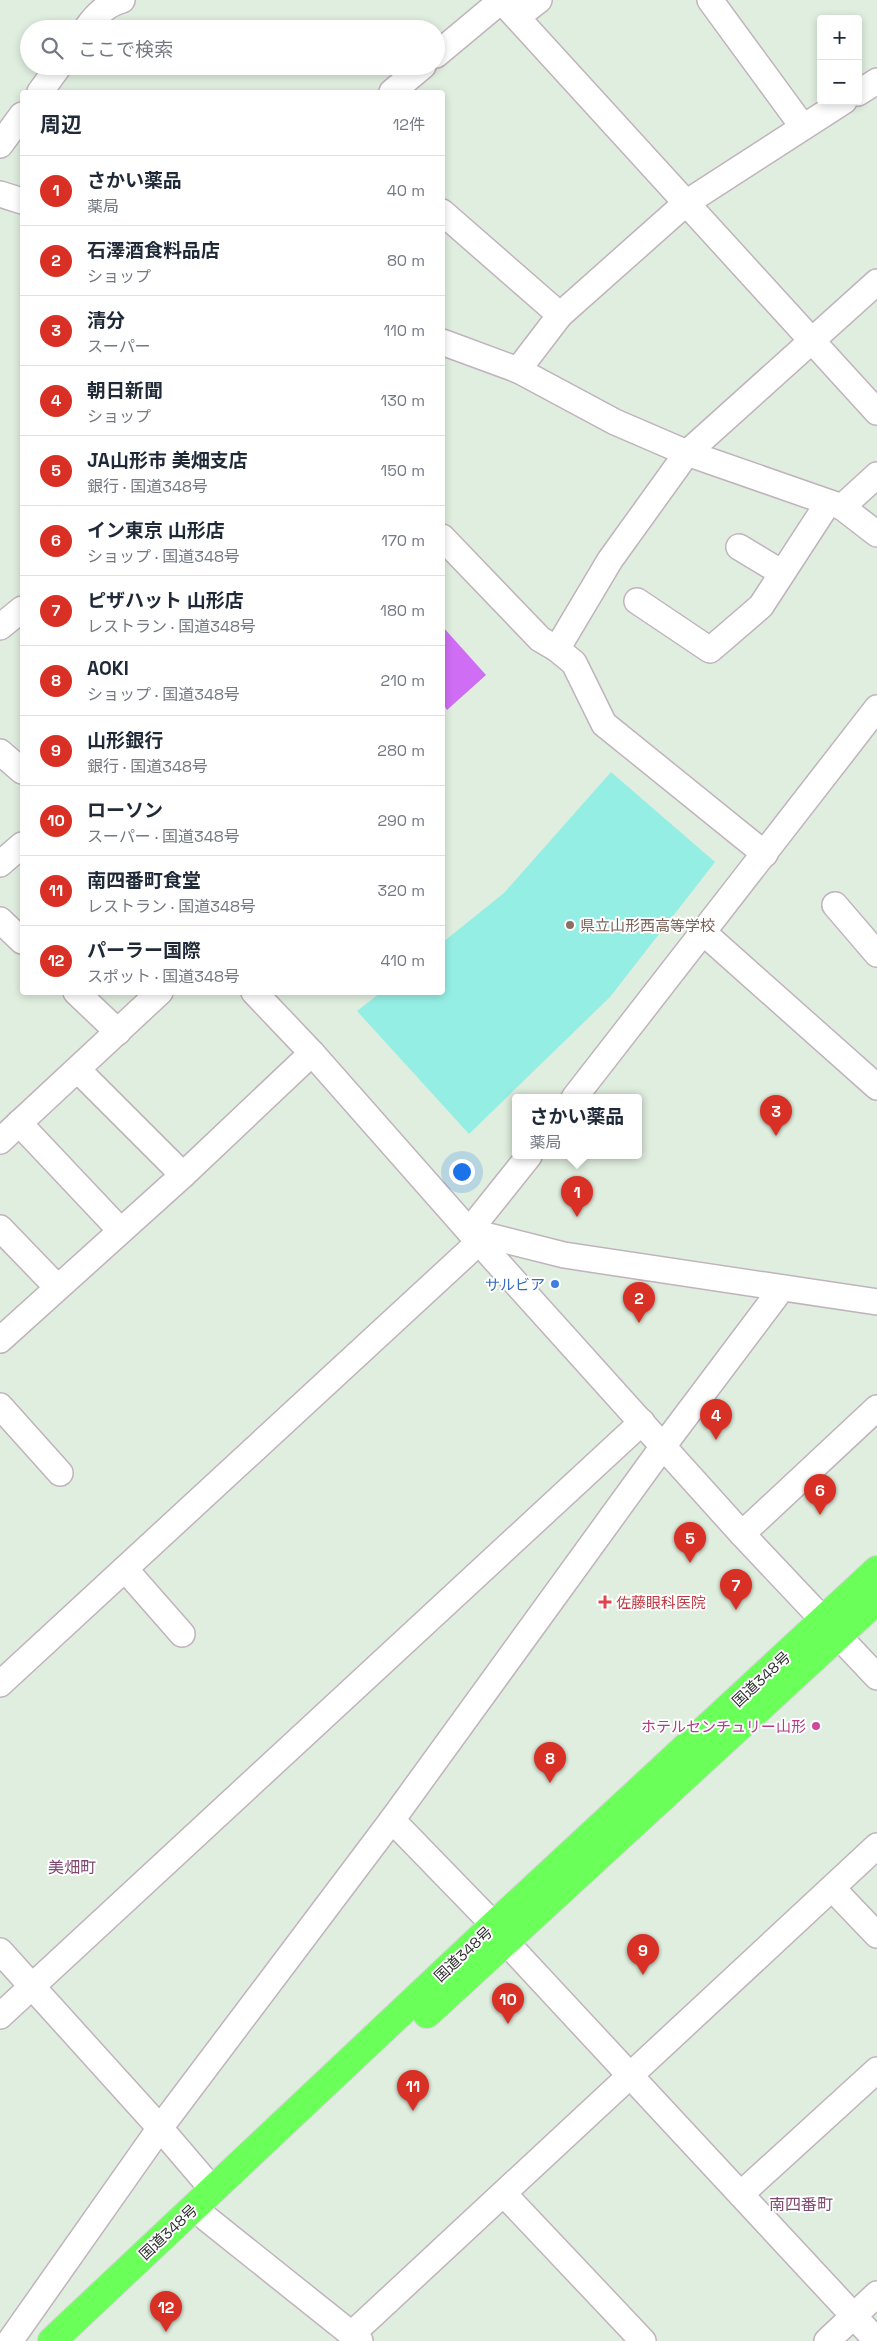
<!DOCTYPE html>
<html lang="ja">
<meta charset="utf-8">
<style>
:root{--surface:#fff;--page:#f2f2f3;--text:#1f2937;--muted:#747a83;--line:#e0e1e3;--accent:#d93025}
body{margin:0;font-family:"Space Grotesk","Noto Sans JP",sans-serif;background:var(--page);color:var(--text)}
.controls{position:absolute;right:15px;top:15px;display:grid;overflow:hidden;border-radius:5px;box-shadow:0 2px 8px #0003}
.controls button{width:45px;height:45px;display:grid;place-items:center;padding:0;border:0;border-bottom:1px solid var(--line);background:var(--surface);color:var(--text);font:25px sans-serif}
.you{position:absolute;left:461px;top:1171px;width:18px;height:18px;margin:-12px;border:4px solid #fff;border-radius:50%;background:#1a73e8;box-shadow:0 0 0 8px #1a73e833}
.badge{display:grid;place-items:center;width:32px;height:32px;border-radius:50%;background:var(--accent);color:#fff;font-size:16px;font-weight:700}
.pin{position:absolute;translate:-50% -41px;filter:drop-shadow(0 1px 2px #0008)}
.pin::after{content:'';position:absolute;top:26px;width:18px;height:15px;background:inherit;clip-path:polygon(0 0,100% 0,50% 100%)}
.popup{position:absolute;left:512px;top:1094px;width:130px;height:65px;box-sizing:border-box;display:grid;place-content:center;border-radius:5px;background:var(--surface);filter:drop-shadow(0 1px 4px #0005);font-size:16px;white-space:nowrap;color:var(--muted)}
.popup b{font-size:19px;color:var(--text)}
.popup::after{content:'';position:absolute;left:50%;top:100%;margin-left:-10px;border:10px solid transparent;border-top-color:var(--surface)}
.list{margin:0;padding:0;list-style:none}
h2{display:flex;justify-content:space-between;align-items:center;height:65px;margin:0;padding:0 20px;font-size:21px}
h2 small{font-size:16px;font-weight:400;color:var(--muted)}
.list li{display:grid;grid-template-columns:32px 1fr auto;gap:15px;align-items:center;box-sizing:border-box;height:70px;padding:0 20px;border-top:1px solid var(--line)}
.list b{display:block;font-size:19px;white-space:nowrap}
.list p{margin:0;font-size:16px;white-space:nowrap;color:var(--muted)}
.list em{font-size:16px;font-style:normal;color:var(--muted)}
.icon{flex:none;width:28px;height:28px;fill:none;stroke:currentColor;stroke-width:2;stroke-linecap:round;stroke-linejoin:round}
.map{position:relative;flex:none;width:877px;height:2341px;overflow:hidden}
.search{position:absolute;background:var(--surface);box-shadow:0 2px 8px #0003;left:20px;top:20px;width:425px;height:55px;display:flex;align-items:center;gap:12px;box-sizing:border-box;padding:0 18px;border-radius:28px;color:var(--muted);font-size:19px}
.panel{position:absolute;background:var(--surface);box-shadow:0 2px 8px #0003;left:20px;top:90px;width:425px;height:905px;border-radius:5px}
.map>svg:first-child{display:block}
.pitch{fill:#95eee4}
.water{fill:#cf6ef4}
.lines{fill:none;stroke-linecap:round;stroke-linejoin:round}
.minor-casing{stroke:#c0b3bd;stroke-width:28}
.highway-casing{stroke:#d5d5d5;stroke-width:30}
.minor{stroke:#fff;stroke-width:25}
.highway{stroke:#6bff59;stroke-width:28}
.education-dot{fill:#8d6e63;stroke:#fff;stroke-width:2}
.shop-dot{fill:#3f7fe0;stroke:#fff;stroke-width:2}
.health-dot{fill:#e0444e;stroke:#fff;stroke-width:2}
.hotel-dot{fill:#d1479c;stroke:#fff;stroke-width:2}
.labels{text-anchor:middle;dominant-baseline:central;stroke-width:4;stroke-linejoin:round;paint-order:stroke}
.education-label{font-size:15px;fill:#785e54;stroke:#fff;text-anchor:start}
.shop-label{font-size:15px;fill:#366cbe;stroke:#fff;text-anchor:end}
.health-label{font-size:15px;fill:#be3a42;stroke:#fff;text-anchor:start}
.street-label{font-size:15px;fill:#2d2d2d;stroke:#fff}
.hotel-label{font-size:15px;fill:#b23c85;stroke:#fff;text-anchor:end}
.neighbourhood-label{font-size:16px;fill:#804a71;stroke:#fff}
</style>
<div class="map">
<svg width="877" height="2341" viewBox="0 0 877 2341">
<rect width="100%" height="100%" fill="#dfeedf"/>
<polygon class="pitch" points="611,772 715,862 610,997 469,1134 357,1011 380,993 442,992 443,942 504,893"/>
<polygon class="water" points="443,627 486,675 447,710 443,704"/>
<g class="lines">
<defs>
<g id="minor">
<polyline points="501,0 877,412"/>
<polyline points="710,0 803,127"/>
<polyline points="518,16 539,0"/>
<path d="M86 29C95 16 106 4 122 0"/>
<polyline points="436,55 502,0"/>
<polyline points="40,92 59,66"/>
<polyline points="392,92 423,66"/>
<polyline points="858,93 877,81"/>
<polyline points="0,145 22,115"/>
<polyline points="0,194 22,201"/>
<polyline points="442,212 560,315"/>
<polyline points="442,342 518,370 615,422 687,453 842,507 877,534"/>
<polyline points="518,370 560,315 686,203 844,101"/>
<polyline points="842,507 877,475"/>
<polyline points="442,537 540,639 557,649 574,663 604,724 765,854"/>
<polyline points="739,547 782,573"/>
<polyline points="637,601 710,650 761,606 828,503"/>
<polyline points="0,627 22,609"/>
<polyline points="557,649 610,560 687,453 877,282"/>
<polyline points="0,752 22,771"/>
<polyline points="0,864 22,845"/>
<polyline points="835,905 877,954"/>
<polyline points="0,920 22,941"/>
<polyline points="704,933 877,1087"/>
<polyline points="76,992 118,1032"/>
<polyline points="254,992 312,1053 469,1231 564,1255 877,1302"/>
<polyline points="78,1070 183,1175"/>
<polyline points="574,1098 877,708"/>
<polyline points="19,1123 120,1230"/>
<polyline points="0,1141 160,992"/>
<polyline points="529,1156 469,1231 742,1534 877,1677"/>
<polyline points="0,1228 57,1287"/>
<polyline points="0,1340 183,1175 312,1053"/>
<polyline points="0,1406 60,1473"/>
<polyline points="742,1534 877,1408"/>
<polyline points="125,1569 182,1634"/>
<polyline points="0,1684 479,1242"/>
<polyline points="392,1820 494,1925"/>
<polyline points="832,1888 877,1935"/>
<polyline points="505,1941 877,2341"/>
<polyline points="0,1951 160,2128 213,2190"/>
<polyline points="0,2016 642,1422"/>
<polyline points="504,2194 643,2341"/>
<polyline points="741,2194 877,2070"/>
<polyline points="206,2218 360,2341"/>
<polyline points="352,2334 877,1846"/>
<polyline points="10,2341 160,2128 392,1820 664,1445 782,1288"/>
<polyline points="827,2341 877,2294"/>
</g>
<g id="highway">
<polyline points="427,2014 877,1600"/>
<polyline points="52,2341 494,1925 877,1570"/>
</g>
</defs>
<use href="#minor" class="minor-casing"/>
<use href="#highway" class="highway-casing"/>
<use href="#minor" class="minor"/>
<use href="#highway" class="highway"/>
</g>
<circle class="education-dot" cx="570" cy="925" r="5"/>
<circle class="shop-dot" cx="555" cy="1284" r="5"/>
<path class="health-dot" d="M602.5 1594.5h5v5h5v5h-5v5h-5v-5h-5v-5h5z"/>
<circle class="hotel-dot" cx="816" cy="1726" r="5"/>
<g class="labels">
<g class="education-label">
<text x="580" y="925">県立山形西高等学校</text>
</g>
<g class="shop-label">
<text x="545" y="1284">サルビア</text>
</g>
<g class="health-label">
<text x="616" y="1602">佐藤眼科医院</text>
</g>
<g class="street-label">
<text transform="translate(761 1679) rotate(-43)">国道348号</text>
<text transform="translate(463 1954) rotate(-43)">国道348号</text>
<text transform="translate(168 2232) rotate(-43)">国道348号</text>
</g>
<g class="hotel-label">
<text x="806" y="1726">ホテルセンチュリー山形</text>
</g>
<g class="neighbourhood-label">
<text x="72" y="1867">美畑町</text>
<text x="801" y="2204">南四番町</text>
</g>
</g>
</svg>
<div class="controls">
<button>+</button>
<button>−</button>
</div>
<div class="you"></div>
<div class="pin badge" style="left:577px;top:1217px">1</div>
<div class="popup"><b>さかい薬品</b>薬局</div>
<div class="pin badge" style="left:639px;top:1323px">2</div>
<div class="pin badge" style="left:776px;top:1136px">3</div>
<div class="pin badge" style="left:716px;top:1440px">4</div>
<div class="pin badge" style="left:690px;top:1563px">5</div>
<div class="pin badge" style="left:820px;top:1515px">6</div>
<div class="pin badge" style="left:736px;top:1610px">7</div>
<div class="pin badge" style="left:550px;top:1783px">8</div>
<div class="pin badge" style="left:643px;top:1975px">9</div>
<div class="pin badge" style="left:508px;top:2024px">10</div>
<div class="pin badge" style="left:413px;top:2111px">11</div>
<div class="pin badge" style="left:166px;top:2332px">12</div>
<div class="search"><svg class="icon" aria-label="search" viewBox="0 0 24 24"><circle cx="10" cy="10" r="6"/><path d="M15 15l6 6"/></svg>ここで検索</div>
<section class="panel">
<h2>周辺<small>12件</small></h2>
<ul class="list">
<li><span class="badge">1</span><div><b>さかい薬品</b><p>薬局</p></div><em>40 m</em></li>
<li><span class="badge">2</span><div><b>石澤酒食料品店</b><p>ショップ</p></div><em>80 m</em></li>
<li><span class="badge">3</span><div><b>清分</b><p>スーパー</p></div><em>110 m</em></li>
<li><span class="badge">4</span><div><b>朝日新聞</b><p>ショップ</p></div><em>130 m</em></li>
<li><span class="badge">5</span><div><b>JA山形市 美畑支店</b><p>銀行 · 国道348号</p></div><em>150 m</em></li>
<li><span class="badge">6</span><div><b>イン東京 山形店</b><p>ショップ · 国道348号</p></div><em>170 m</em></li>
<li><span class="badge">7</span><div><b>ピザハット 山形店</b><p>レストラン · 国道348号</p></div><em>180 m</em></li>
<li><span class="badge">8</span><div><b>AOKI</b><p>ショップ · 国道348号</p></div><em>210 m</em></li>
<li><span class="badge">9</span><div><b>山形銀行</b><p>銀行 · 国道348号</p></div><em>280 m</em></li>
<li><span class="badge">10</span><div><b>ローソン</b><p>スーパー · 国道348号</p></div><em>290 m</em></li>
<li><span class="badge">11</span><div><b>南四番町食堂</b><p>レストラン · 国道348号</p></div><em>320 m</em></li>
<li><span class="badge">12</span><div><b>パーラー国際</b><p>スポット · 国道348号</p></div><em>410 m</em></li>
</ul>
</section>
</div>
